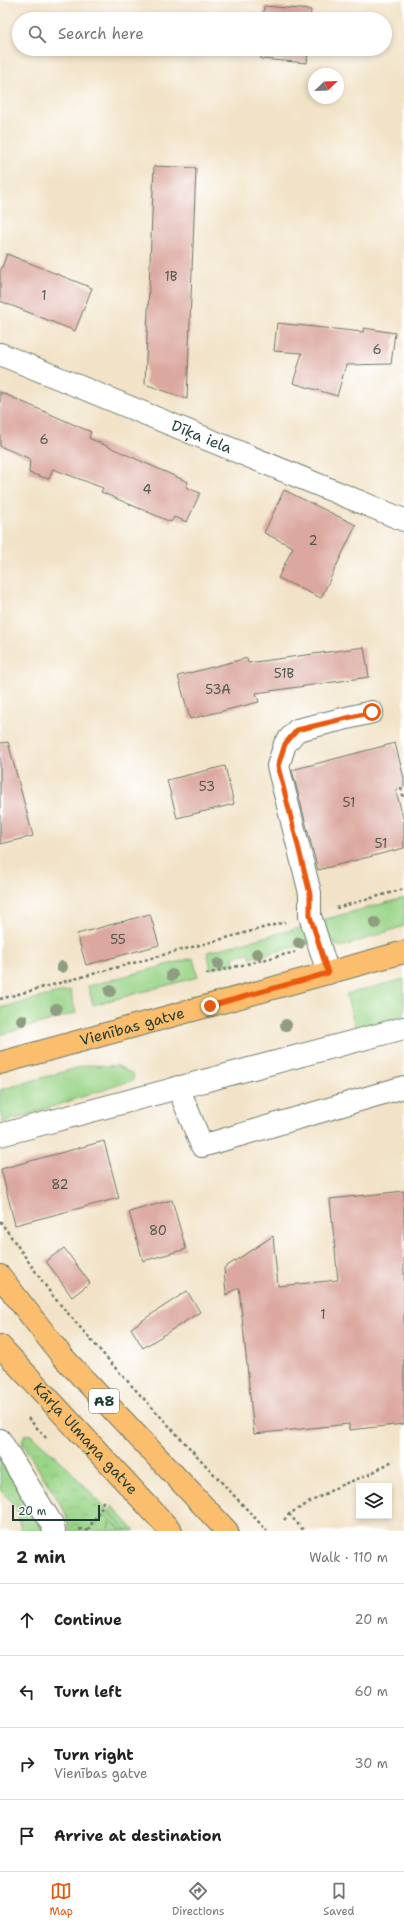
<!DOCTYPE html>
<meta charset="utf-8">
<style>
:root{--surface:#fff;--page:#f6f6f6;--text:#222;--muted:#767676;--line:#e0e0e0;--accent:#ea580c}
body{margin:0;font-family:"Shantell Sans",sans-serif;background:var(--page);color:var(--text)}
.controls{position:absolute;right:12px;bottom:12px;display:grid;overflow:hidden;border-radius:0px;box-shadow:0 2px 6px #0003}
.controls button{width:36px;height:36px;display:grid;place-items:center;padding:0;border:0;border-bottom:1px solid var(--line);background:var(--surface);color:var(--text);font:20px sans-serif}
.compass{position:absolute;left:308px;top:68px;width:36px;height:36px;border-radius:50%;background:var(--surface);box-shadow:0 2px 6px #0003;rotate:67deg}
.scale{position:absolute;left:12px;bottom:10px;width:88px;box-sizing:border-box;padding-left:4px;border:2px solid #1f3d34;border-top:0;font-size:11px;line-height:14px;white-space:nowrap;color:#1f3d34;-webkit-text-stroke:3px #fff;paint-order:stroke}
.stop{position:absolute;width:12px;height:12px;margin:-9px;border:3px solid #ea580c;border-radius:50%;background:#fff}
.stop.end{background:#ea580c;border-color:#fff;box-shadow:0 1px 4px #0008}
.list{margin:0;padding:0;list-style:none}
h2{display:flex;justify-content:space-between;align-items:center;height:52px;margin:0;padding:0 16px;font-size:17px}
h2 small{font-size:13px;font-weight:400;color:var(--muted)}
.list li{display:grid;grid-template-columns:26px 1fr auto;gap:12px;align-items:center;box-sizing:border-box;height:72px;padding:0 16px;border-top:1px solid var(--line)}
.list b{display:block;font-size:15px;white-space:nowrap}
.list p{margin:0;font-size:13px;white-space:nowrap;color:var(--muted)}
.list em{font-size:13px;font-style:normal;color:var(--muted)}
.icon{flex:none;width:22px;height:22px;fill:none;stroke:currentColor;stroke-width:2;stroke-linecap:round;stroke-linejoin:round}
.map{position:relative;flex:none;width:404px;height:1531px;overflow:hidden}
.search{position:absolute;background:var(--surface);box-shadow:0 2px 6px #0003;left:12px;right:12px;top:12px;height:44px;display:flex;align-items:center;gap:10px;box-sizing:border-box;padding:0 14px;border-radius:22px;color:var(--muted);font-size:15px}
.sheet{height:340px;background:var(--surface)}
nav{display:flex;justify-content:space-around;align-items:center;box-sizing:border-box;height:56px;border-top:1px solid var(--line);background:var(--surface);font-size:11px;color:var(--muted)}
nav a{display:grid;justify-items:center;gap:2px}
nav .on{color:var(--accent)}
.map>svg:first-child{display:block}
.grass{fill:#9ad487;stroke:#5c885e}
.park{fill:url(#park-crowns);stroke:#5c885e}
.garden{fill:url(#garden-dots);stroke:#5c885e}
.building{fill:#dba79f}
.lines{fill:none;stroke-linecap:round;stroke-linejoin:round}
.minor-casing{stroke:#697768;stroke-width:24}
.major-casing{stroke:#697768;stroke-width:24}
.highway-casing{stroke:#697768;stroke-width:24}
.path{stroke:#697768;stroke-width:2.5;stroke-dasharray:3 3;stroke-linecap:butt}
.minor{stroke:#fff;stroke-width:22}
.major{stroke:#fbbe6e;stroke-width:22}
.highway{stroke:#fbbe6e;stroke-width:22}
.tree{fill:#8f9d82}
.route{stroke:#ea580c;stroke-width:5}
.labels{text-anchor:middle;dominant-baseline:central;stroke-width:3;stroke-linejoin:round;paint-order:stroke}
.number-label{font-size:13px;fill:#4e584f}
.shield{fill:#fff;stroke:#627771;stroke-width:1}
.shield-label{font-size:14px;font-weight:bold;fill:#1f3d34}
.street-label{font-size:15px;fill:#1f3d34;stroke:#fff}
</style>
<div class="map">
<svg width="404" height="1531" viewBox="0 0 404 1531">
<defs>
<pattern id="park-crowns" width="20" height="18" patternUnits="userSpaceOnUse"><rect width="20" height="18" fill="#9ad487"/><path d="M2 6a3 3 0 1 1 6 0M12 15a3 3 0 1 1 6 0" fill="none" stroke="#7dad6f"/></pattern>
<pattern id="garden-dots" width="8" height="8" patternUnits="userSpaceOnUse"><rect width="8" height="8" fill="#9ad487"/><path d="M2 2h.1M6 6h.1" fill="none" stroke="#7dad6f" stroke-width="1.8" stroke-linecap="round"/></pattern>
</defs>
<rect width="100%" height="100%" fill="#fff"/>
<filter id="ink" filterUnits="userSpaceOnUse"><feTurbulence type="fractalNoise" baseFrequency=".025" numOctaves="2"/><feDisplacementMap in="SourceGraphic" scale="8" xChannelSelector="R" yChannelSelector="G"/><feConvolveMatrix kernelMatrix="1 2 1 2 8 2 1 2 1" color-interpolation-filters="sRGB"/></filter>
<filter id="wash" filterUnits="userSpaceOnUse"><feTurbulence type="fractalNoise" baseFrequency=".012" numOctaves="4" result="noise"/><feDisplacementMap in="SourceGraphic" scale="16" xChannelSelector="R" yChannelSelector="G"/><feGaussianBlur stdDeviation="0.9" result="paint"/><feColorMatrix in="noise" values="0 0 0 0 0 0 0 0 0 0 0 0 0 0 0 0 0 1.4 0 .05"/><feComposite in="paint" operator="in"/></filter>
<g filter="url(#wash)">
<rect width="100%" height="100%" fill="#f2e3c8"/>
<g class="grass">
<polygon points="404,898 404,926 341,947 332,942 322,920"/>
<polygon points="307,926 311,943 251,958 249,953 233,957 234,963 211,969 207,952"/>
<polygon points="193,958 198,977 93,1005 88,986"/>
<polygon points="404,979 404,1016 356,1030 346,994"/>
<polygon points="70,990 76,1013 0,1035 0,1008"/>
<polygon points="87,1065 118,1066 134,1075 133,1080 3,1123 0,1112 0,1090"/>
<polygon points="0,1458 36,1513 43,1531 21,1531 16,1506 0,1490"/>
<polygon points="112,1506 135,1531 121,1531 110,1519 110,1508"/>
</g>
<polygon class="park" points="30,1434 61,1461 127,1531 121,1531 110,1519 108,1531 69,1531 67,1519 63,1508 22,1443 24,1435"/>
<polygon class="garden" points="110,1519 121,1531 108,1531"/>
<g id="blocks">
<g class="building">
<polygon points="264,6 311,10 310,19 263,19"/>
<polygon points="261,49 308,49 307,63 261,59"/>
<polygon points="154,166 196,168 187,399 145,384"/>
<polygon points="7,254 92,288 75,331 0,301 0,272"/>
<polygon points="277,323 363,332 364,328 395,333 391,364 346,365 337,396 293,383 302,353 274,351"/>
<polygon points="0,392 91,432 89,438 188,482 186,487 200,493 187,522 174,517 171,522 101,492 103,488 53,469 49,479 29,473 30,459 0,446"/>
<polygon points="284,490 356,525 321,598 278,578 293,547 264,533"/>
<polygon points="364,647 369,677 256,693 259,702 190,719 178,676 247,658 248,663"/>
<polygon points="8,742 33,836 0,844 0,743"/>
<polygon points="395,743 404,778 404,787 396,790 404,822 404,848 318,870 292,770"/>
<polygon points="225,766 234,804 177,818 167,780"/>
<polygon points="150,914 159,945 86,965 77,934"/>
<polygon points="104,1141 119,1198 15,1225 1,1169"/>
<polygon points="404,1191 404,1424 349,1430 349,1424 254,1434 239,1287 226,1295 224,1268 273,1236 278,1286 338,1280 330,1199"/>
<polygon points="172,1200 186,1249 143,1261 129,1212"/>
<polygon points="64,1248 90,1283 72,1297 46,1261"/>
<polygon points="187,1291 200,1312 143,1348 131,1328"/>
</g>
</g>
</g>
<g filter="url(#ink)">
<use href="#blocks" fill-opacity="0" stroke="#697768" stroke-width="1"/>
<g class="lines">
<defs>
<g id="minor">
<path id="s1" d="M0 354 404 520"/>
<polyline points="328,973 310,916 310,893 278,766 285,744 297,730 372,712"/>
<polyline points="178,1087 202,1146 404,1087"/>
<polyline points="0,1135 404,1028"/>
<polyline points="0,1440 52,1524 54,1531"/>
</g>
<g id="major">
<path id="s2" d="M0 1063 404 952"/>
</g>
<g id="highway">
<polyline points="0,1276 62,1356 227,1531"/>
<path id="s3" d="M0 1346 171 1531"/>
</g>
</defs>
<use href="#minor" class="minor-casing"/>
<use href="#major" class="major-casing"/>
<use href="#highway" class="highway-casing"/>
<g class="path">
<polyline points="401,788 404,799"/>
<polyline points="336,908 404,889"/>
<polyline points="206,974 295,952"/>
<polyline points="0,999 285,922"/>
<polyline points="0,1221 52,1295 119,1372 267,1531"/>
<polyline points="28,1418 48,1440"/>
<polyline points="289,1514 304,1531"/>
<polyline points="284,1520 289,1514 339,1486 370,1474 394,1460"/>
<polyline points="79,1529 88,1531"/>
<polyline points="88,1530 101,1508 104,1498"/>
</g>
<use href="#minor" class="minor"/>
<use href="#major" class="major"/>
<use href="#highway" class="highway"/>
</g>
<g class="tree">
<circle cx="375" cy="923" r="6"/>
<circle cx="299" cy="943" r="6"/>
<circle cx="257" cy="954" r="6"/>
<circle cx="218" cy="964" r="6"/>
<circle cx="62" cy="967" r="6"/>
<circle cx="172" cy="975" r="6"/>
<circle cx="110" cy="991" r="6"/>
<circle cx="56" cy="1009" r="6"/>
<circle cx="22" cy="1020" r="6"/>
<circle cx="286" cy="1025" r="6"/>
</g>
</g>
<g class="lines" filter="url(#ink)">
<polyline class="route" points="210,1006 328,973 310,916 310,894 278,766 285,744 297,730 372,712"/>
</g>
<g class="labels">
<g class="number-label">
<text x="171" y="276">1B</text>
<text x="44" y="295">1</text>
<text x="377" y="349">6</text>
<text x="44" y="439">6</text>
<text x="147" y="489">4</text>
<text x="313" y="540">2</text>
<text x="284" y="673">51B</text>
<text x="218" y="689">53A</text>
<text x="207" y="786">53</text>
<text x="349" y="802">51</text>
<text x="381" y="843">51</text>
<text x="118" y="939">55</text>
<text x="60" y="1184">82</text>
<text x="158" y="1230">80</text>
<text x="323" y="1314">1</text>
</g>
<rect class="shield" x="89" y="1389" width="30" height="24" rx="3"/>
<g class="shield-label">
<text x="104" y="1401">A8</text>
</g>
<g class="street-label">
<text stroke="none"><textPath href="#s1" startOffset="218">Dīķa iela</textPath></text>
<text stroke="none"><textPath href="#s2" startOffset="137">Vienības gatve</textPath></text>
<text stroke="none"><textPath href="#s3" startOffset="126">Kārļa Ulmaņa gatve</textPath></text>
</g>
</g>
</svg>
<div class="controls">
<button><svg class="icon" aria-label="layers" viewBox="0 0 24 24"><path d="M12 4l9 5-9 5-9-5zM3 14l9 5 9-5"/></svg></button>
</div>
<svg class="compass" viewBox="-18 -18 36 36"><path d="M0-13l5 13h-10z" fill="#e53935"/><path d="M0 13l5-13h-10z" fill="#767676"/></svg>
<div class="scale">20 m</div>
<div class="stop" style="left:372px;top:712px"></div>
<div class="stop end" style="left:210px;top:1006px"></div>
<div class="search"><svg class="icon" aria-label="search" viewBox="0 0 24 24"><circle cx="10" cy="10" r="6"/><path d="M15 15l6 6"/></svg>Search here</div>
</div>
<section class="sheet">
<h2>2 min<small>Walk · 110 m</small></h2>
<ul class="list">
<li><svg class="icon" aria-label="ahead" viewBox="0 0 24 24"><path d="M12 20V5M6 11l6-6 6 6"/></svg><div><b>Continue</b></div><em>20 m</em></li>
<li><svg class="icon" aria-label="left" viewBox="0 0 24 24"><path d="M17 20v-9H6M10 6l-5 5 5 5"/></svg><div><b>Turn left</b></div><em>60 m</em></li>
<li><svg class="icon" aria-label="right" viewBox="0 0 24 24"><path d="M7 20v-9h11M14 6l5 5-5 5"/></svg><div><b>Turn right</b><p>Vienības gatve</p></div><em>30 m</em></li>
<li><svg class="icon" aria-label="arrive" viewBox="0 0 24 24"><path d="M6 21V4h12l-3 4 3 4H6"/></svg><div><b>Arrive at destination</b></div></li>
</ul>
</section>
<nav>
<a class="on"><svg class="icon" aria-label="map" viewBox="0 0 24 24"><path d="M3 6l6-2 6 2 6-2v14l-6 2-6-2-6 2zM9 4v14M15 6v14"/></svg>Map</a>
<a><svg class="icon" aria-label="directions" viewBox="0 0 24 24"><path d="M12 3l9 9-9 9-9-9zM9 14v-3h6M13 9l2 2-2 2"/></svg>Directions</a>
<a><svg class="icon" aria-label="saved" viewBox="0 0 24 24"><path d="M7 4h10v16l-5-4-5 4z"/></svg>Saved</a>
</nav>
